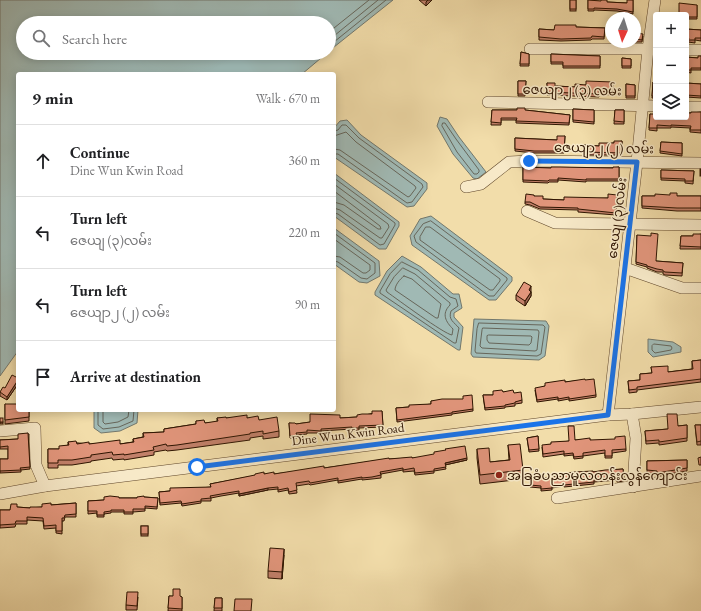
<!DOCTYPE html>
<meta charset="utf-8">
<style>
:root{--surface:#fff;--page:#f2f2f2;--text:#202124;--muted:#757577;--line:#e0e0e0}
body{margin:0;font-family:"EB Garamond","Noto Sans Myanmar",serif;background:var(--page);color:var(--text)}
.controls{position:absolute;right:12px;top:12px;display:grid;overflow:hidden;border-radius:4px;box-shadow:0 2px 10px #0003}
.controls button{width:36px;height:36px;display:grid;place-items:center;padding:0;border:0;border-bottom:1px solid var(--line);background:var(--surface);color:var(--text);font:20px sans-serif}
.compass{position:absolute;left:605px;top:12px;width:36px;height:36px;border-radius:50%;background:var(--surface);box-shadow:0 2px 10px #0003;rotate:184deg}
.stop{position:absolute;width:12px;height:12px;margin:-9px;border:3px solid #1a73e8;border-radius:50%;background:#fff}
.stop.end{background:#1a73e8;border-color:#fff;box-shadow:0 1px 4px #0008}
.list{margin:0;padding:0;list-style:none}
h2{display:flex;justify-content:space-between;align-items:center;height:52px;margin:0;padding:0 16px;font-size:17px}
h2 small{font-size:13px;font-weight:400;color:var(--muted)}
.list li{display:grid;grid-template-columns:26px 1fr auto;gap:12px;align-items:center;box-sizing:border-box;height:72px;padding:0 16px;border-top:1px solid var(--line)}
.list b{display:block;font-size:15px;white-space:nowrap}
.list p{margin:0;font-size:13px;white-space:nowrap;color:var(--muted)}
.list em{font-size:13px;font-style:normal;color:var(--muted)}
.icon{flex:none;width:22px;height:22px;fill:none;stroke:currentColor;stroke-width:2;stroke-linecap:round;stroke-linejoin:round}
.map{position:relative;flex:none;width:701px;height:611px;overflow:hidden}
.search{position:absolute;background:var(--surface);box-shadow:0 2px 10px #0003;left:16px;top:16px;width:320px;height:44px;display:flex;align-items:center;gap:10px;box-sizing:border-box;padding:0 14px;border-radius:22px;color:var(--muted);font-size:15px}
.panel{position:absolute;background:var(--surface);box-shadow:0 2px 10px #0003;left:16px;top:72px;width:320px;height:340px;border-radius:4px}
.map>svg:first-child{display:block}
.water{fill:#a0b9b4;stroke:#72776c}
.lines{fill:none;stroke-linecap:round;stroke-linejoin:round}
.shore{stroke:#67665a;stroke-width:1}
.minor-casing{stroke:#5f462a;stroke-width:12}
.minor{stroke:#f7e9c8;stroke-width:11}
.wall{fill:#c2806a;stroke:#2e1400}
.shaded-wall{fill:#9e6856;stroke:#2e1400}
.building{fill:#e1957b;stroke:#2e1400}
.route{stroke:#1a73e8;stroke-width:5}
.poi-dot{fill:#8f2418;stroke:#f7e9c8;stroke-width:1.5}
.labels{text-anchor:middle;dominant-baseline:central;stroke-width:3;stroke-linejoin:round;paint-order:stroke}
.street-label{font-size:13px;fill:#2e1400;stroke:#f7e9c8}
.poi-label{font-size:13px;fill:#2e1400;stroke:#f7e9c8;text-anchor:start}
</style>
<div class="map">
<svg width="701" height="611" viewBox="0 0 701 611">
<rect width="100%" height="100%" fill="#f2ddaa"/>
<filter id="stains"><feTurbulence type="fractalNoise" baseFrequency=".005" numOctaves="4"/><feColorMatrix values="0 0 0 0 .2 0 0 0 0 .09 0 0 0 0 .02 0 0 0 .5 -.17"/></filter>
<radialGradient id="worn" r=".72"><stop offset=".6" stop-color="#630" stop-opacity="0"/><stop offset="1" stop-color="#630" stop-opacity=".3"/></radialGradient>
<g class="water">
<polygon points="0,0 393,0 329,51 329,23 23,23 23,53 327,53 302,74 18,74 18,351 0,376"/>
<polygon points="440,117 447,119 459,137 486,172 477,179 473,178 453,154 437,126"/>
<polygon points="347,120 361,135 427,183 427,189 414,206 407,207 334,157 334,128 340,121"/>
<polygon points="334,173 399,222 399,226 386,249 379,249 334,216"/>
<polygon points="431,216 512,277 512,281 496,300 489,300 412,245 410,236 420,219"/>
<polygon points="334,228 379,261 380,276 367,283 359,282 334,264"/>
<polygon points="402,256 421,267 453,294 459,294 462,308 454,313 454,317 463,327 460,350 458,350 375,295 375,292 387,271"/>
<polygon points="474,319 546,321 549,326 545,356 539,360 473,357 471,354"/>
<polygon points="648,339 673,342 681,347 681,352 653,357 648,352"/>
<polygon points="94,410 138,410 137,423 120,431 101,433 94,428"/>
</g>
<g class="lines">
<g class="shore">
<polyline points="329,32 369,0"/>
<polyline points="329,40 378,0"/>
<polyline points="329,46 386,0"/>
<polygon points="443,123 445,123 456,139 479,170 479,172 477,174 474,174 457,152 442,126"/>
<polyline points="334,131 338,130 342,125 346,125 359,138 422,184 423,187 412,202 407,203 338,154 334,154"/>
<polyline points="334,136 346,132 356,142 415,186 416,188 410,196 408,197 340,150 334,149"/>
<polyline points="334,178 395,223 395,225 384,244 380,245 338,214 334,213"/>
<polyline points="334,184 388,224 389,227 382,238 380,238 340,210 334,208"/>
<polyline points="334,191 380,226 381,229 378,229 344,205 334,202"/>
<polygon points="431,221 507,278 507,280 494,296 489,296 416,242 414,236 423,224"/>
<polygon points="426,227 430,227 500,279 500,281 493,290 490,290 420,240 420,237"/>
<polyline points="334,233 375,263 375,273 367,279 361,278 338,262 334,261"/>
<polyline points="334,239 370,265 370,270 366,273 363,273 340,257 334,256"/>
<path d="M402 262 418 270 450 297 456 299 458 306 451 311C448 320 454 322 459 328L456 343H454L380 293V291L390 274Z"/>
<path d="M403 268 415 274 450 303V305C441 314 446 322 453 329L452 335C444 334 397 299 387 292L386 290 394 277Z"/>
<path d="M404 276 412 279 441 304 438 318H436L395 290C395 285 400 279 404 276Z"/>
<polygon points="479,323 543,325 545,327 541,354 537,356 476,353 475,351 477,329"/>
<polygon points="483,328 538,330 539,332 537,350 535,351 482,348 480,346 482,330"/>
<polygon points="489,335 531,336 532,337 531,343 529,345 489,343 487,340 487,336"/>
<polygon points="654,344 671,346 672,348 671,350 655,353 652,350 652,346"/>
<polyline points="98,410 98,425 103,429 119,427 133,421 134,410"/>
<polyline points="103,410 103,422 105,424 118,422 128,417 129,410"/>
</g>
<defs>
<g id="minor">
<polyline points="530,49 656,49"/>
<polyline points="686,50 701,50"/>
<polyline points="488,102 656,106"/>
<polyline points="686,107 701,107"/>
<polyline points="466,187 481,184 509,162 529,161 701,163"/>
<polyline points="527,211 555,223 701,225"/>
<polyline points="625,268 682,288 701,288"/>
<polyline points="632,414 636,438 633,487"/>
<polyline points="608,415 637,162 648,49 655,0"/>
<polyline points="0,431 35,428 36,465 45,486"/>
<polyline points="0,494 45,486 608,415 632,414 701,407"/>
<polyline points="557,498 701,476"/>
</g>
</defs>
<use href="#minor" class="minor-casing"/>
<use href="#minor" class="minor"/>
</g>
<g class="wall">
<polygon points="419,0 432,0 426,6"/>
<rect x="570" y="0" width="6" height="11"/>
<polygon points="588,0 607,2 627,3 633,0 633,14 617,11 594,10 594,11 588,11"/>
<polygon points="697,5 697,19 686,19 686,15"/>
<polygon points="576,27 605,28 604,39 592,39 591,40 561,41 539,40 539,29 554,30"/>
<polygon points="686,29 701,30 701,41 695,40 695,43 688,42 688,41 686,40"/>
<polygon points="635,33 643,36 642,42 635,42"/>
<polygon points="521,52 529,54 529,66 520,66"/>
<polygon points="551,54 600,56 600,68 563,68 563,64 551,64"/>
<polygon points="701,56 701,70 691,70 691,73 686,72 686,57 698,58"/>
<polygon points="622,58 631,59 631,68 622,68"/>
<polygon points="656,66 656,98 652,98 653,82 655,82"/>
<polygon points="518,81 526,81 525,96 518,96"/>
<polygon points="613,82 613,95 599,94 599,97 547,95 547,83 555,86 575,87 586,85"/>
<polygon points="686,83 701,84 701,98 686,97"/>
<polygon points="626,84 635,85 635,98 626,98"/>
<polygon points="573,109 594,110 594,124 573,122"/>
<polygon points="492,110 525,110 570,115 569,125 516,123 516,120 501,120 501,125 491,125"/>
<polygon points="615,110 624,110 624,124 614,124"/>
<polygon points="701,112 701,133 690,132 690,128 671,127 671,128 657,128 657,131 649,130 650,114 656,117"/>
<polygon points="565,136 564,153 534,153 515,151 515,138 557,140"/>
<polygon points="622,141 622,155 584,155 584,145 599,146"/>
<polygon points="661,142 682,143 682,156 660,153"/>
<polygon points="523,167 551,168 613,168 619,167 619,181 586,181 586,182 558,180 558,182 549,182 548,183 523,182"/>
<polygon points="661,170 694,171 693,184 685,183 685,181 661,180"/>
<polygon points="617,195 616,215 578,212 578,210 540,209 530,205 525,204 525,202 534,196 543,199 564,200 608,198"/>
<polygon points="642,196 701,196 701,211 677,211 642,208"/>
<polygon points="701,234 701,249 680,249 681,236 693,236"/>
<polygon points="637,235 656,261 683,263 682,276 665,275 663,274 663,272 657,272 647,268 647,267 636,264"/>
<polygon points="531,291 531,296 525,306 516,300 516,295"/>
<polygon points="701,360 701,382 637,390 637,392 629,393 628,381 640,380 640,374 652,373 651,367 668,372 692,369 692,361"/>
<polygon points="18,378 18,384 7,400 0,396 0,392"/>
<polygon points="585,380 596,395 596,397 569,401 569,399 558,401 558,399 537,402 535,390 545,386 565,382"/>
<polygon points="503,392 514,393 522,400 522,403 515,404 515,406 505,407 505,408 485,410 483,395 493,395"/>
<polygon points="431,401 473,409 473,411 452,414 452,415 397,422 396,408 409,407 431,404"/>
<polygon points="5,404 18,410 27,410 27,411 29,411 29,421 5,424"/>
<polygon points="382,411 383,427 359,428 359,430 352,431 352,429 321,431 321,433 307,433 307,434 297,435 297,438 290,438 289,423 296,424 340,418 357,417"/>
<polygon points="217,418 247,418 259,420 279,431 279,437 263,439 263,436 250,438 250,440 177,450 167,451 166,450 154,452 154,455 124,460 124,459 113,460 112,458 91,461 91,462 72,465 58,465 58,468 48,468 48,449 59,449 68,445 68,442 89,444 120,444 133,442 133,439 143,437 143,433 164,432 164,429 196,424 196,421 205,423 217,422"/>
<polygon points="687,425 687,441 659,445 659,443 646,444 645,431 668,429 678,426"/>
<polygon points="695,425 701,425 701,445 697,445"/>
<polygon points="28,433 30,469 21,470 21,472 0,473 0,459 8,459 8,449 0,449 0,440 18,439"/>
<polygon points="538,436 539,451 529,452 527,438"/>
<polygon points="575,440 590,440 626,449 626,451 612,453 612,458 605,458 605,453 583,456 583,458 574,459 573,455 564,456 564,454 543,457 542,447 551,444"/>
<polygon points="508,445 523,470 523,479 480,484 477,458 477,449 490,462 509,460"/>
<polygon points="412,458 467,460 445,465 446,469 434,471 434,473 415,475 414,471 403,472 403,470 381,474 381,478 372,479 362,480 362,479 338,483 338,480 310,485 309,484 296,486 297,493 289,494 288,490 278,492 278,489 268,490 239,496 239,493 221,496 211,498 211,501 201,501 201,503 182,506 181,503 160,505 159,492 211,487 210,484 264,474 274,474 324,468 389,459"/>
<polygon points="687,460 687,471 657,476 657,474 647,473 647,461"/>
<polygon points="623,469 624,481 617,482 617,480 594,482 594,484 564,487 564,486 552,488 552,490 541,491 541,488 530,487 530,479 540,480 593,472"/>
<polygon points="144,497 158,498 157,509 145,508 145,511 133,512 133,514 124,514 124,512 111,512 111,513 104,514 104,517 97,517 97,513 88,514 88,501 104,500 119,498 137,498"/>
<polygon points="76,503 76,517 65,517 64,521 62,521 62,534 56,533 56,528 44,529 43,521 27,520 27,524 16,524 15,527 0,528 0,510 10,510 17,507 30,508 42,507 51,505"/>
<rect x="141" y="526" width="7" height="10"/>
<polygon points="284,555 282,579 268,578 268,571"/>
<polygon points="169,596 182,597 182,611 168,611"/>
<polygon points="138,597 137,610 126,610 126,605"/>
<polygon points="215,598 222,598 222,611 214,611"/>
</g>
<g class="shaded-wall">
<polygon points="428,0 432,0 426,6 426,2"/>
<polygon points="531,286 531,291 529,295 529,290"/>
<polygon points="531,292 531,296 525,306 525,301"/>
<polygon points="18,380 18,384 7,400 7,397"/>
<rect x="0" y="422" width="3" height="2"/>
<polygon points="467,458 467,460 445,465 445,463"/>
<polygon points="268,488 268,490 239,496 239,494"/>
<polygon points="284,549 284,555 282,579 282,572"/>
</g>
<g class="building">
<rect x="570" y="0" width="6" height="9"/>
<polygon points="588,0 601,1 601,0 607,0 607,2 627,3 627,0 633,0 633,12 617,9 594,8 594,9 588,9"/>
<polygon points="679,3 697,5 697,17 686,17 686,15 679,15"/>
<polygon points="555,25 576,25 576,27 605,28 604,37 592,36 591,38 561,39 539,37 539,29 554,30"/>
<polygon points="686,29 701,30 701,38 695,38 695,40 688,40 689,38 686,38"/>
<polygon points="635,33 643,34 642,40 635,39"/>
<polygon points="521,52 529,54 529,64 520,64"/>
<polygon points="551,54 600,56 600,66 563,66 563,62 551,62"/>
<polygon points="698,56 701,56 701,68 691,68 691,70 686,70 686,57 698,58"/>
<polygon points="622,58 631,59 631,66 622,66"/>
<polygon points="656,66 656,96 652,96 653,82 655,82"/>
<polygon points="518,81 526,81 525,94 518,94"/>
<polygon points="586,81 613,82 613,92 599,91 599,94 547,92 547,83 555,83 555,86 575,87 575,84 586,85"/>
<polygon points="686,83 701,84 701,96 686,95"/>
<polygon points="626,84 635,85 635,96 626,96"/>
<polygon points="517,108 525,108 525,110 570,115 569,123 516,121 517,118 501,118 501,123 491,122 492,110 517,110"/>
<polygon points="573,109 594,110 594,122 573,120"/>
<polygon points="615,110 624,110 624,122 614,121"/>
<polygon points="691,112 701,112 701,130 690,130 691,126 671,125 671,126 657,125 657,128 649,128 650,114 656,114 656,117 686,117 686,113 691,113"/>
<polygon points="557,136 565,136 564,151 534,151 515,149 515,138 557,140"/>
<polygon points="614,141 622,141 622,153 584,152 584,145 599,146 599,143 614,143"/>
<polygon points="661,142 682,143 682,154 660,151"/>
<polygon points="523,167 551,168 551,167 560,167 613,168 613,167 619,167 619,179 586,179 586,180 558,178 558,180 549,180 548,181 523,180"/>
<rect x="700" y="169" width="1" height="7"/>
<polygon points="661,170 694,171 693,181 685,181 685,179 661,178"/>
<polygon points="670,193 677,193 677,196 701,196 701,208 677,208 642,206 642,196 655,196 655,194 670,195"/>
<polygon points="526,194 534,195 534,196 543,196 543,199 564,200 564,197 608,198 608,194 617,195 616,213 578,209 578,208 540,207 530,202 525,202"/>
<polygon points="651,233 658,234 656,261 683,263 682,273 665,272 663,271 663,270 657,269 647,266 647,265 636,262 637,235 651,236"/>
<polygon points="693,234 701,234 701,247 680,246 681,236 693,236"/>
<polygon points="524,282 531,286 529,290 531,292 525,301 516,295"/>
<polygon points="701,360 701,379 637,387 637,389 629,390 628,381 640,380 640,374 652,373 651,367 668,366 668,372 693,369 692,361"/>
<polygon points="12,375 18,378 18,380 7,397 0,392 3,387 5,388"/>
<polygon points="585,379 585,380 594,379 596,395 569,399 569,397 558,399 558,397 537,400 535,388 545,386 545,383 565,380 565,382"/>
<polygon points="502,390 503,392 513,390 514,393 521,392 522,400 515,402 515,403 505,405 505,406 485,408 483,395 493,395 493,391"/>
<polygon points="472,395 473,409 452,412 452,413 397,420 396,408 409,407 409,405 431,404 431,401 442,399 463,399 463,396"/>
<polygon points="5,404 18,404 18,410 26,410 25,411 29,411 29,417 5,420"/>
<polygon points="372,411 382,411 383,425 359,426 359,428 352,428 352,427 321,429 321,431 307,430 307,432 296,433 297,436 290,436 289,423 295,423 296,424 310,422 310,414 340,415 340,418 357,417 357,415 362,414 372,414"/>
<polygon points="667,414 677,414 678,426 687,425 687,438 659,442 659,440 646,441 645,431 668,429"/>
<polygon points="247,415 247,418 258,416 259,420 277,417 279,431 263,434 263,431 250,433 250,434 177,445 167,446 166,444 153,447 154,450 124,455 124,454 113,455 112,452 91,455 91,457 72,460 58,460 58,463 48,463 48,449 59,449 59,446 69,445 68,442 76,441 77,444 89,442 89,444 120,440 120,444 134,442 133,439 144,437 143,433 164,432 164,429 196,424 196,421 204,420 205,423 218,421 217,418 226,417 226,418"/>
<rect x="0" y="418" width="3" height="4"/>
<polygon points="695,425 701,425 701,441 697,442"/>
<polygon points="568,426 574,426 575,440 590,438 590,440 615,439 615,437 625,436 626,449 612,450 612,456 605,456 605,450 583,453 583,456 574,457 573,453 564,454 564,451 543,454 542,445 551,444 551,442 569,441"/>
<polygon points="28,433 30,467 20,468 21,470 0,471 0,459 8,459 8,446 0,447 0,440 18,439 18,434"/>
<polygon points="538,436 539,449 529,450 527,438"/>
<polygon points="520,444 523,470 480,475 477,449 489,448 490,462 510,460 508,445"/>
<polygon points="465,446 467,458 445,463 446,467 434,469 434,471 415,473 414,468 403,470 403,468 380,472 381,475 372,477 362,478 362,477 338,481 338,478 310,483 309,481 296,483 297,490 289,492 288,488 278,490 278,487 268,488 239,494 239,491 221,494 210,496 211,498 201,499 201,501 182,504 181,501 160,503 159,492 170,491 170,488 211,487 210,484 255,475 255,474 264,472 264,474 274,472 274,474 324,466 324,468 389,458 389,459 412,457 412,458 434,454 434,452 446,450 445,449"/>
<polygon points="701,457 701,465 699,465 698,458"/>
<polygon points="687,460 687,468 657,473 657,471 647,470 647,461"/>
<polygon points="623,469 624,478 617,480 617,478 594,480 594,482 564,485 564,484 552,486 552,488 541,489 541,486 530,485 530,479 540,480 540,478 563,476 562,474 574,472 593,471 593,472 605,470"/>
<polygon points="110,496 119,497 119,498 137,498 137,497 144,496 144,497 158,498 157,507 145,506 145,509 133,509 133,512 124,512 124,510 111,510 111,511 104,512 104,515 97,515 97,511 88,511 88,501 104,500 104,497"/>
<polygon points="51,503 51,505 76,503 76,514 65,515 64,518 62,518 62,531 56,531 56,525 44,526 43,518 27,517 27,521 16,521 15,524 0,525 0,510 10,510 11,504 17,504 17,507 30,508 30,507 42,507 42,504"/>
<rect x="141" y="526" width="7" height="8"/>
<polygon points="270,548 284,549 282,572 268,571"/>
<polygon points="173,589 180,589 180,596 182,597 182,609 168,608 169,596 173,596"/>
<polygon points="127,592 138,592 137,606 126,605"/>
<polygon points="215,598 222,598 222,608 214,608"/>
<polygon points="235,599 252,599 251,611 234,611"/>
</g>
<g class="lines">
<polyline class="route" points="197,467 608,415 637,162 529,161"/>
</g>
<circle class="poi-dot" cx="499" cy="475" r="4"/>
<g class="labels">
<g class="street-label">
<text transform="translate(572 90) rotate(1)">ဇေယျာ၂ (၃) လမ်း</text>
<text transform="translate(604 148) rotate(1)">ဇေယျာ၂ (၂) လမ်း</text>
<text transform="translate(617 218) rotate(-83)">ဇေယျ (၃)လမ်း</text>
<text transform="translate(348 434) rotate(-7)">Dine Wun Kwin Road</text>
</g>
<g class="poi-label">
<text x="507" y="475">အခြခံပညာမူလတန်းလွန်ကျောင်း</text>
</g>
</g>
<rect width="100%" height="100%" filter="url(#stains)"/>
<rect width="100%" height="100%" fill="url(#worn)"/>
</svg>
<div class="controls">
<button>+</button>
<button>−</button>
<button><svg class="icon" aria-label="layers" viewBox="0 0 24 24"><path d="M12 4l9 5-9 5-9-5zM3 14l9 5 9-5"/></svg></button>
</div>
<svg class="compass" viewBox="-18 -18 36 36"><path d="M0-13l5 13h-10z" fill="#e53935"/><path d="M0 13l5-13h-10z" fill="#757577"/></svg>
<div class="stop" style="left:197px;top:467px"></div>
<div class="stop end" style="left:529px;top:161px"></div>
<div class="search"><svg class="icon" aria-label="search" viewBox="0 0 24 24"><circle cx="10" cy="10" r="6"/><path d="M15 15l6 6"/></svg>Search here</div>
<section class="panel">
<h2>9 min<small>Walk · 670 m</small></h2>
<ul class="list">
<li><svg class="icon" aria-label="ahead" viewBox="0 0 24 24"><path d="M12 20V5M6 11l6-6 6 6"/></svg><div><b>Continue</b><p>Dine Wun Kwin Road</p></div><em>360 m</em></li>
<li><svg class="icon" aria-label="left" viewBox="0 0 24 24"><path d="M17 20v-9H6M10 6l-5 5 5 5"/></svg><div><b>Turn left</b><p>ဇေယျ (၃)လမ်း</p></div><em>220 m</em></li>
<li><svg class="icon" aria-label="left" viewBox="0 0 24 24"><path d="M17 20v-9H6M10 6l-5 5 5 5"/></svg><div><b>Turn left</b><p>ဇေယျာ၂ (၂) လမ်း</p></div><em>90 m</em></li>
<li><svg class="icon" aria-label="arrive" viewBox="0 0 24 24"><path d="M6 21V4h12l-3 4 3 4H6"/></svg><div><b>Arrive at destination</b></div></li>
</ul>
</section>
</div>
